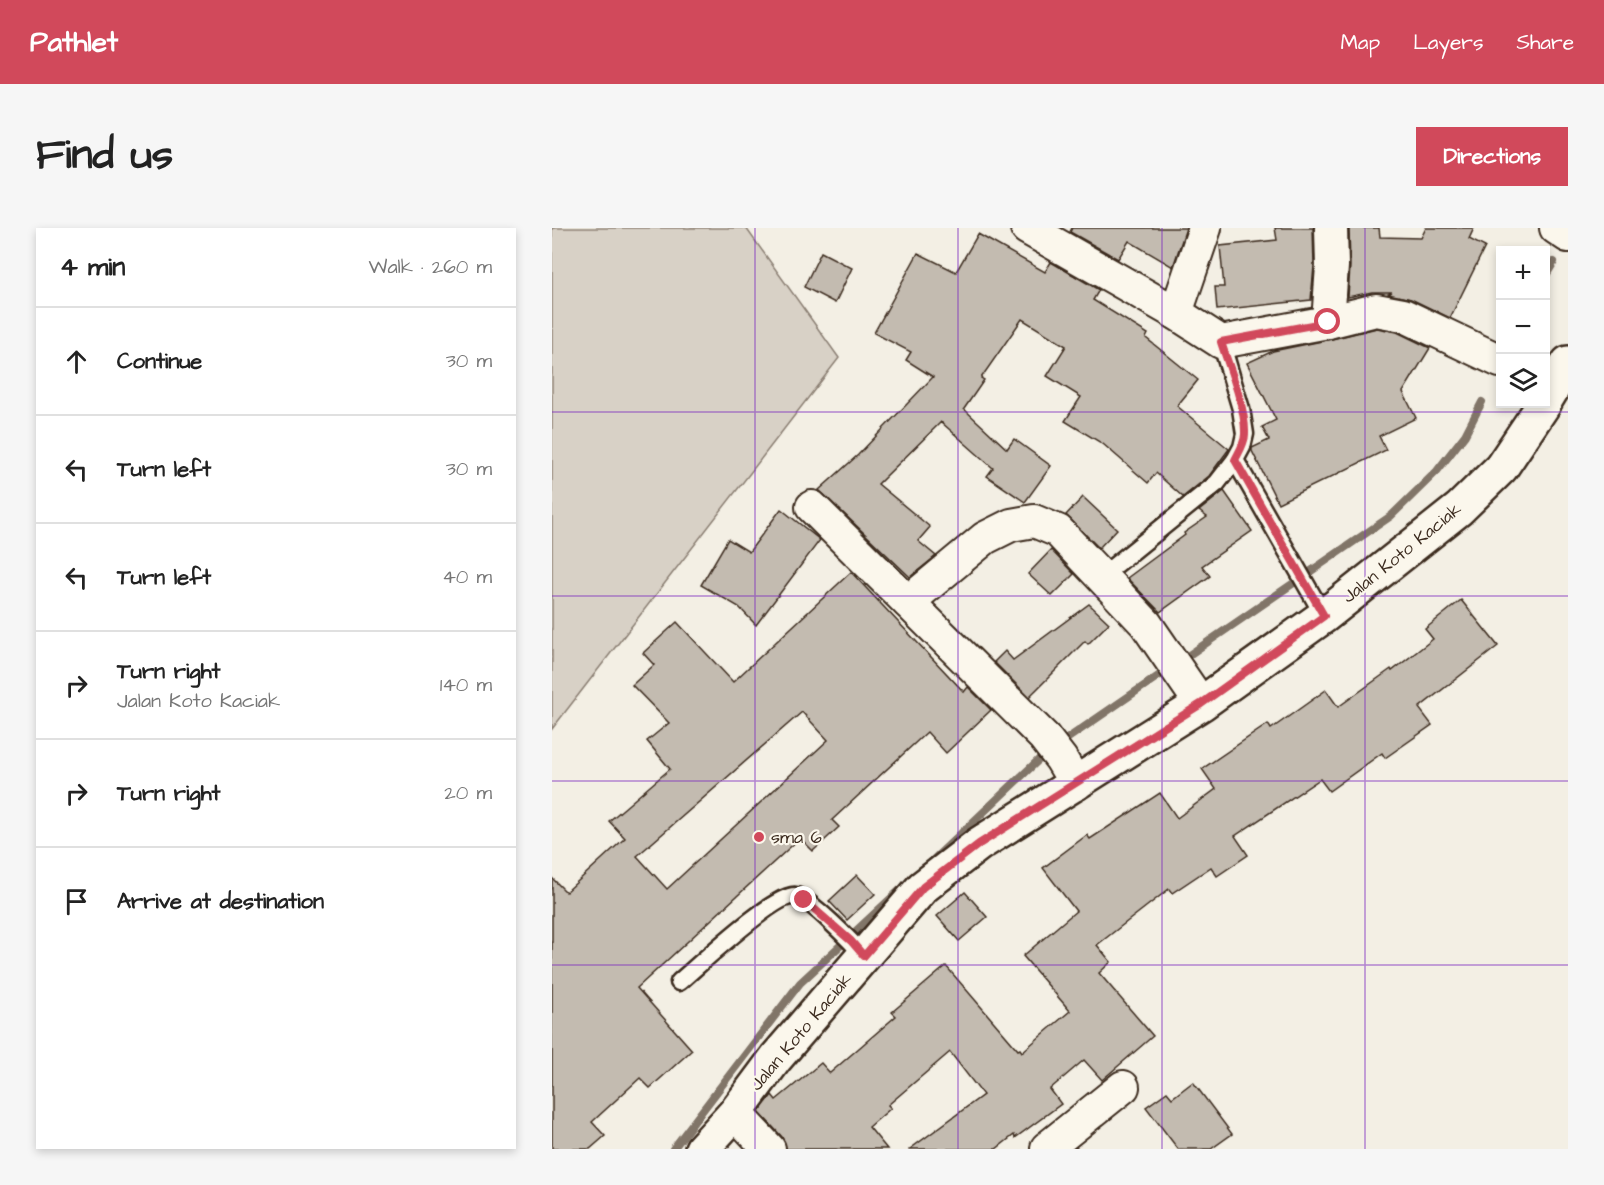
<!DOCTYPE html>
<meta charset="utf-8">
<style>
:root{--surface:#fff;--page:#f6f6f6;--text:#222;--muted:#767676;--line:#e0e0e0;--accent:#d1495b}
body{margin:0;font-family:"Architects Daughter",sans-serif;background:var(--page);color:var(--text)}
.controls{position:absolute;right:18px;top:18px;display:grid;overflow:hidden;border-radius:0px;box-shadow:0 3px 9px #0003}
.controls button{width:54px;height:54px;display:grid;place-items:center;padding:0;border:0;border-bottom:2px solid var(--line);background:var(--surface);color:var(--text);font:30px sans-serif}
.stop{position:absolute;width:18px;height:18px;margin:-14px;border:4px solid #d1495b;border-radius:50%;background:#fff}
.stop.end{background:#d1495b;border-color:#fff;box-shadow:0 2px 6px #0008}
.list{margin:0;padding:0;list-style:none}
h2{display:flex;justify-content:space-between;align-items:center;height:78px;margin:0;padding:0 24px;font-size:26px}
h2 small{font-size:20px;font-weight:400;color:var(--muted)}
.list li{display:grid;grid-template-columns:39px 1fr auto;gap:18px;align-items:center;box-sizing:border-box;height:108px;padding:0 24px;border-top:2px solid var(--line)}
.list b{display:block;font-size:22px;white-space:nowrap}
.list p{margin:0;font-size:20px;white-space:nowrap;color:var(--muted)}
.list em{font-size:20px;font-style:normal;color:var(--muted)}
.icon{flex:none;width:33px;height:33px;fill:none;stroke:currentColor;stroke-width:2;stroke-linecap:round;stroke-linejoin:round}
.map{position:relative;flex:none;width:1016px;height:921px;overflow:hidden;border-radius:0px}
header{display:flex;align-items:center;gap:36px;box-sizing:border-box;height:84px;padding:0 30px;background:var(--accent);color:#fff}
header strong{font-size:28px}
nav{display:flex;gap:33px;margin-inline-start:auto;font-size:21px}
.intro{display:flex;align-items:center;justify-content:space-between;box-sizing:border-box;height:144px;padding:0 36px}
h1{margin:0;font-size:42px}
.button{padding:15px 27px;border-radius:0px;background:var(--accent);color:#fff;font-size:21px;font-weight:700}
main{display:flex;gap:36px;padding:0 36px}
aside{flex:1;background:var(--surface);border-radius:0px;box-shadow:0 3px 9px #0003}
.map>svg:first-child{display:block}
.green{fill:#d8d1c6;stroke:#8a7e72;stroke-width:1.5}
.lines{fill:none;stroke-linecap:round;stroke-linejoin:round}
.stream{stroke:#817468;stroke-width:8}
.building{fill:#c3bbb0;stroke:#3b2a1e;stroke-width:1.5;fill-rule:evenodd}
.lane-casing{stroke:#3b2a1e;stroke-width:21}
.street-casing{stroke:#3b2a1e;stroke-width:36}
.secondary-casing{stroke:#3b2a1e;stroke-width:38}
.lane{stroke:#fbf7ec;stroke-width:16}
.street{stroke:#fbf7ec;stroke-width:32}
.secondary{stroke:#fbf7ec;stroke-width:33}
.route{stroke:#d1495b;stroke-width:8}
.grid{fill:none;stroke:#7b2cbf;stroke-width:1.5;stroke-opacity:0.55}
.poi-dot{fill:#d1495b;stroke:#fbf7ec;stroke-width:2}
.labels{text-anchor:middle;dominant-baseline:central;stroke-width:4.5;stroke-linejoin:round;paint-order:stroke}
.street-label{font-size:18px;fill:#3b2a1e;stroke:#fbf7ec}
.poi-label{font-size:18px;fill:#3b2a1e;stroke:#fbf7ec;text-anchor:start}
</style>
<header>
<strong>Pathlet</strong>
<nav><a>Map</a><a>Layers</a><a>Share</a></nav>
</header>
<div class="intro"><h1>Find us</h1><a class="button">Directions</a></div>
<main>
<aside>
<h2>4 min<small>Walk · 260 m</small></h2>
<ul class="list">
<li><svg class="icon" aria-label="ahead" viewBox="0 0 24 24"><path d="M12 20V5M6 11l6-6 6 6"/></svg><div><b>Continue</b></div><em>30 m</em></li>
<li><svg class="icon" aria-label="left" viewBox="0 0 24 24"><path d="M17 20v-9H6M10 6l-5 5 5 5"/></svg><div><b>Turn left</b></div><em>30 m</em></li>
<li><svg class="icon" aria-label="left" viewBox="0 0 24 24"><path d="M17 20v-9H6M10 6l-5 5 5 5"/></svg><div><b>Turn left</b></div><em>40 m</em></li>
<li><svg class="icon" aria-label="right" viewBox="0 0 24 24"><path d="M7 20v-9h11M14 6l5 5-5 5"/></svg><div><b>Turn right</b><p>Jalan Koto Kaciak</p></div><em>140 m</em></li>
<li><svg class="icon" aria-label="right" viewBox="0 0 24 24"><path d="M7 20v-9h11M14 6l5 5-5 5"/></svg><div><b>Turn right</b></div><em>20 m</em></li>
<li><svg class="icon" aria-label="arrive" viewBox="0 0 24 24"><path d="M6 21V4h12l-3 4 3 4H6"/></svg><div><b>Arrive at destination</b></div></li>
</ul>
</aside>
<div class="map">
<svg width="1016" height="921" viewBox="0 0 1016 921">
<rect width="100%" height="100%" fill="#f3efe4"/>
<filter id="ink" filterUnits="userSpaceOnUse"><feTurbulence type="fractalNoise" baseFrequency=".0167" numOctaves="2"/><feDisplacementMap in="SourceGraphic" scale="12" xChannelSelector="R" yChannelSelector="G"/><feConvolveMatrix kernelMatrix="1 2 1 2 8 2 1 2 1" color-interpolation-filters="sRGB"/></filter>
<g filter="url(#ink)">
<polygon class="green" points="0,0 194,0 287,130 0,501"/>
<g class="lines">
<g class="stream">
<polyline points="993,49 1002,34"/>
<polyline points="506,517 839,288 885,243 913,207 930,174"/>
<polyline points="380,633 495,524"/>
<polyline points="121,921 248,755 348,662"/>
</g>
</g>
<g class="building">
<polygon points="520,0 634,0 621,39 577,13 566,31 518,4"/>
<polygon points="723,0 761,0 762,38 759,72 665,82 663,59 672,59 668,18 725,12"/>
<polygon points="797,0 827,0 828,9 869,10 874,0 922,0 917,11 933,19 898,90 859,71 836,66 840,64 820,64 796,69 798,38"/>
<polygon points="426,6 493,44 499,34 547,62 541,72 596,106 594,110 646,152 625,178 677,221 657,248 631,269 604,245 596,255 551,216 513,193 529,169 495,148 514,118 470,91 429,150 432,152 412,181 455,221 462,211 499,238 473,274 435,248 441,240 389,194 326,256 378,299 366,313 384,328 358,349 267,262 306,227 381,149 354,132 359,124 322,105 366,25 404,44"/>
<polygon points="269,24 300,40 283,75 252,59"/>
<polygon points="825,100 845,104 878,120 851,164 864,190 827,208 834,222 726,275 700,223 700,220 717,212 710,199 724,192 695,135 721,123 780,111"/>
<polygon points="672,263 700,303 650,338 658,348 608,384 575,350 633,307 632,305 655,289 647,283"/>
<polygon points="531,269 565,301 547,320 514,287"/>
<polygon points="229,281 268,312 204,397 187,379 149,357 176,311 197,324"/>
<polygon points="499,322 522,346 500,368 476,346"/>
<path d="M299 344 412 464 416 459 439 482 394 525 375 504 280 592 287 599 261 623 248 610 85 760 140 822 98 860 88 850 40 894 53 908 38 921H0V650L14 664 73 610 57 593 118 541 95 513 117 495 80 457 102 437 91 425 125 394 181 454ZM250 484 276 512 115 661 85 628Z"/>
<polygon points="909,372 946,418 867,480 880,497 833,530 830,525 777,563 768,551 683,608 696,627 665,648 659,639 620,665 617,661 545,717 559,734 547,745 601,808 550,852 532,832 498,861 509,876 463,910 462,907 444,921 358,921 431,867 398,824 336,877 339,880 317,899 335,921 234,921 230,909 207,884 220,867 224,872 269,835 278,845 344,788 340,784 394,738 466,822 468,821 470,824 518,783 471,728 524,683 491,640 535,607 538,611 608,565 625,590 664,561 650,541 716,496 719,501 774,462 786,479 839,441 840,443 881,411 873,401"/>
<polygon points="537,376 557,395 536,416 533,413 477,469 442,434 453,423 461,432"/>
<polygon points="305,647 323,666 295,692 277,673"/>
<polygon points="413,664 435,689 407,713 385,688"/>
<polygon points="641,854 680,906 659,921 626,921 594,879 615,864 620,870"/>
</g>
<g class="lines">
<defs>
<g id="lane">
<polyline points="683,232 772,388"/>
<polyline points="550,348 665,255 683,232 690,219 693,206 689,181 669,114"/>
<path d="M127 754C146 738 224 664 244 668 258 671 301 715 312 728"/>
</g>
<g id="street">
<polyline points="475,0 624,85 669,114 776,94 824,82 851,87 948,133"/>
<polyline points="1004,0 1016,8"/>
<polyline points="624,85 653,0"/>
<polyline points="776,94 780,38 779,0"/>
<polyline points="260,279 492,509 509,531 524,556"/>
<polyline points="356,374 433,310 459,297 482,293 506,303 594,396 649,476"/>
<polyline points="183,885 217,921"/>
<polyline points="495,920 571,859"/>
</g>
<g id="secondary">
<polyline points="993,173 1016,135"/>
<polyline points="150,921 183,885 224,830 371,659 427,616 649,476 772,388 907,281 949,240 992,176"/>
</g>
</defs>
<use href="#lane" class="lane-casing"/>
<use href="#street" class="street-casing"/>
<use href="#secondary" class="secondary-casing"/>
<use href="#lane" class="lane"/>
<use href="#street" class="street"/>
<use href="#secondary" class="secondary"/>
</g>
</g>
<g class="lines" filter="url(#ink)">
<path class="route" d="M252 672 299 713 312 728 371 659 427 616 649 476 772 388 683 232C687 224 693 215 693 206 694 180 677 139 669 114L776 94"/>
</g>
<path class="grid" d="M203 0V921M406 0V921M610 0V921M813 0V921M0 184H1016M0 368H1016M0 553H1016M0 737H1016"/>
<circle class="poi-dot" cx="207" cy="609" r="6"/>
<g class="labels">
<g class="street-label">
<text transform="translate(850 325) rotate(-39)">Jalan Koto Kaciak</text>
<text transform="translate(249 804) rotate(-50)">Jalan Koto Kaciak</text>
</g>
<g class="poi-label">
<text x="219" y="609">sma 6</text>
</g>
</g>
</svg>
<div class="controls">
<button>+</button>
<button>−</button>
<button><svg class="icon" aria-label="layers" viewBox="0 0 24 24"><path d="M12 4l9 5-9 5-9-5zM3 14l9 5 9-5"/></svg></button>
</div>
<div class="stop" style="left:776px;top:94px"></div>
<div class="stop end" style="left:252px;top:672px"></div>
</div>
</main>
